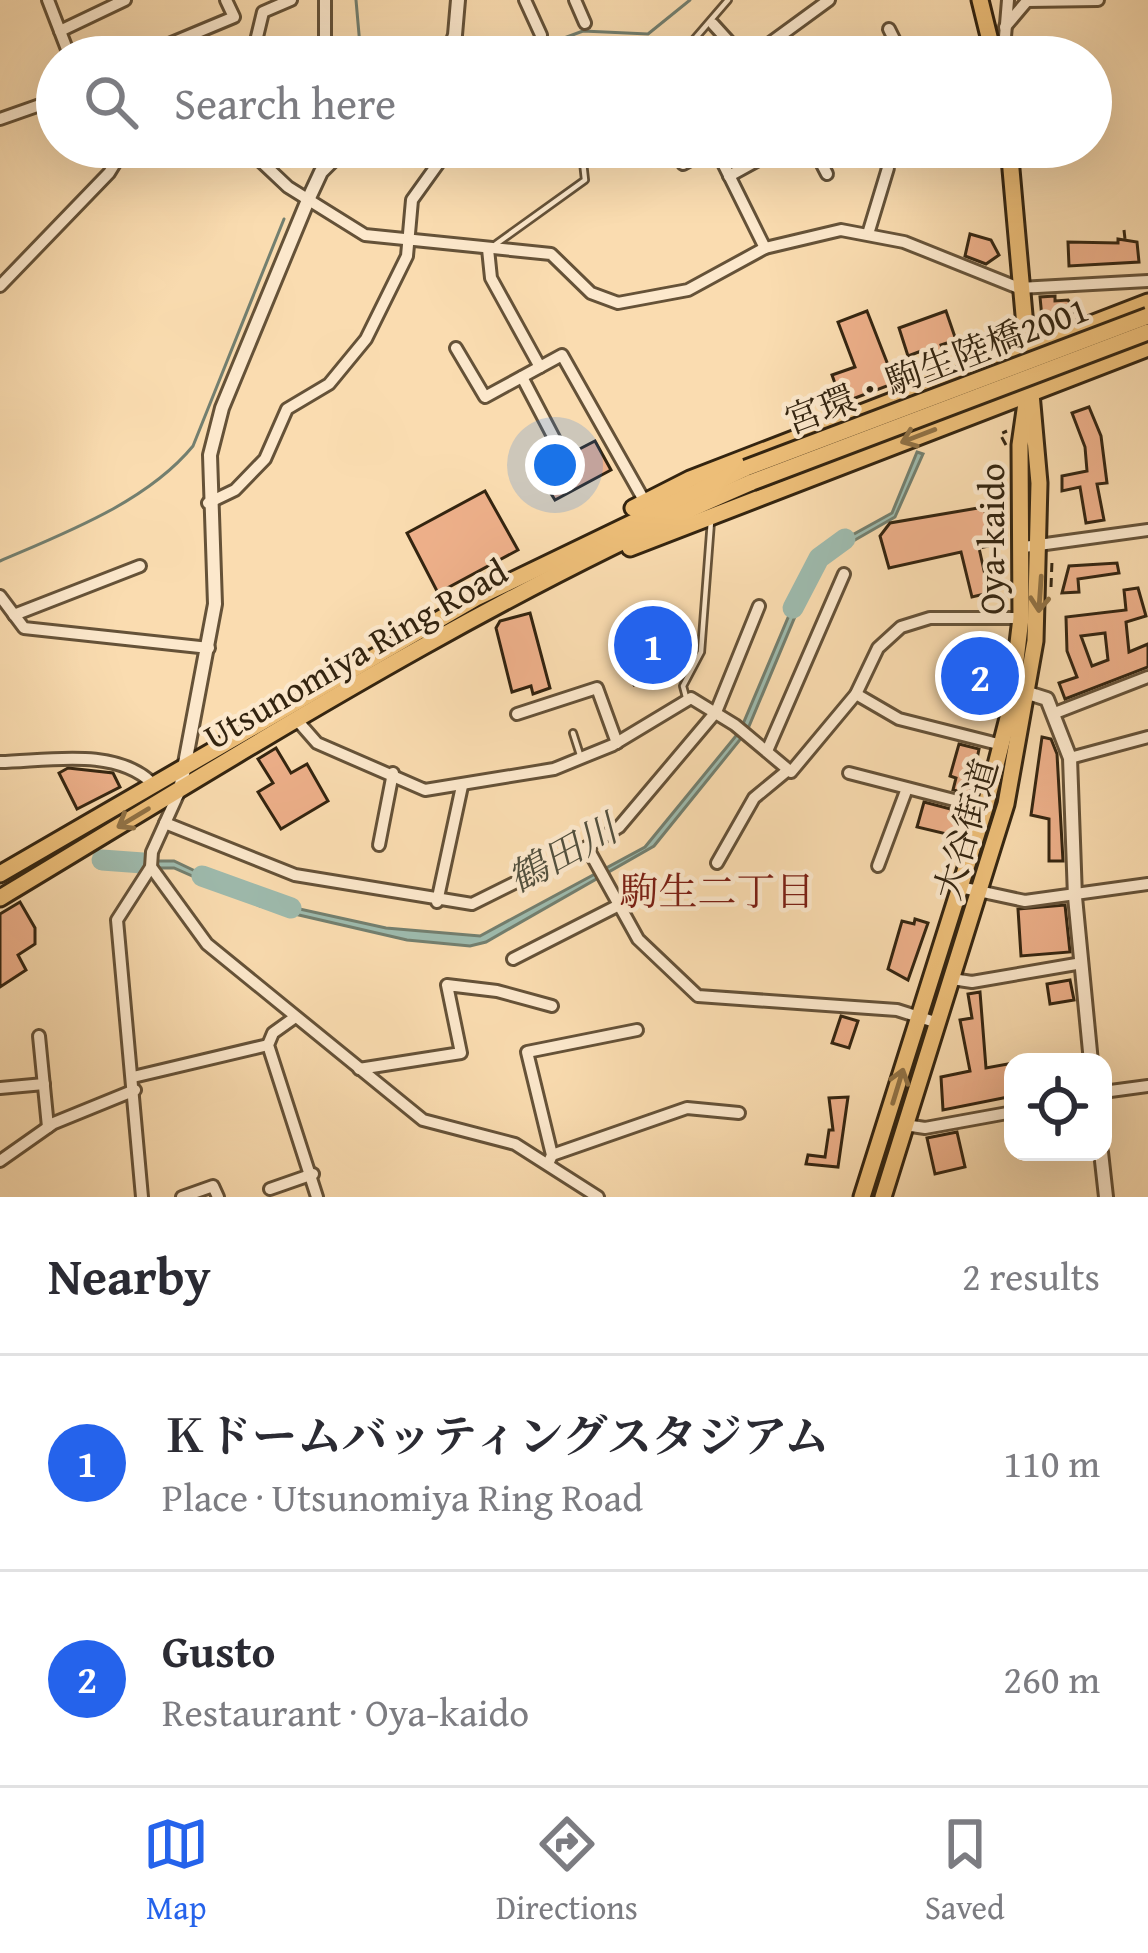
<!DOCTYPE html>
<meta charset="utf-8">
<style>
:root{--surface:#fff;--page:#f2f2f3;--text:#2b2b33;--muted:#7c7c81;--line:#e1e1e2;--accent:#2563eb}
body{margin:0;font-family:"Gentium Book Plus","Noto Serif JP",serif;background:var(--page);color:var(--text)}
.controls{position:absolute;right:36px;bottom:36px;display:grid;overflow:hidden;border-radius:24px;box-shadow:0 12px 48px #0002}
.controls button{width:108px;height:108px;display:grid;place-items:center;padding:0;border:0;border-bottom:3px solid var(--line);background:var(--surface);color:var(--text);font:60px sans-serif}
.you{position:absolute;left:555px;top:465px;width:42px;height:42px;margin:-30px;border:9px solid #fff;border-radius:50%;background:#1a73e8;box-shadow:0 0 0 18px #1a73e833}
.badge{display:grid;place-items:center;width:78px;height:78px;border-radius:50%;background:var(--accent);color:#fff;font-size:39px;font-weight:700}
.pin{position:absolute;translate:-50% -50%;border:6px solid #fff;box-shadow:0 3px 12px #0006}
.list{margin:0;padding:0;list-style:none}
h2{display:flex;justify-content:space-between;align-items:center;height:156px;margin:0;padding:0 48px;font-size:51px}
h2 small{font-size:39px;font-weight:400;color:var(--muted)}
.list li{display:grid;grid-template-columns:78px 1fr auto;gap:36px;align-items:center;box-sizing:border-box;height:216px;padding:0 48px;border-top:3px solid var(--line)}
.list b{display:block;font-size:45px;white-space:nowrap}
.list p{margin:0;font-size:39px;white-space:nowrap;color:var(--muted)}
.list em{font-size:39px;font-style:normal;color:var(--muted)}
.icon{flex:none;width:66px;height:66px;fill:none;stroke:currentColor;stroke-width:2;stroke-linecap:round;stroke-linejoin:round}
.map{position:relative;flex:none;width:1148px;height:1197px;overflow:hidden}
.search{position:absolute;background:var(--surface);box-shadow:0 12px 48px #0002;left:36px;right:36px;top:36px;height:132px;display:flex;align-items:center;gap:30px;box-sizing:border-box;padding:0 42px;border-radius:66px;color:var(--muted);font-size:45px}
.sheet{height:588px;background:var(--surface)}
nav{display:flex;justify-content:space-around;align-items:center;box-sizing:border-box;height:168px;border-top:3px solid var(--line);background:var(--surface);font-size:33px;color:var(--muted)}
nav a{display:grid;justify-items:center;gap:6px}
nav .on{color:var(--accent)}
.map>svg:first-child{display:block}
.water{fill:#9ebbae;stroke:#737f6f;stroke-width:3}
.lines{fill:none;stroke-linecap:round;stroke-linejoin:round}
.stream{stroke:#737f6f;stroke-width:3}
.river{stroke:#9ebbae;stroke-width:21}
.building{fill:#eeb08a;stroke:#332410;stroke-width:3;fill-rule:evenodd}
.service-casing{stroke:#655238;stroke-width:10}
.minor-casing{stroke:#655238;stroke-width:16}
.tertiary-casing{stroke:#655238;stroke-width:18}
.primary-casing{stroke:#332410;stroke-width:21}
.path{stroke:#332410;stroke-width:3;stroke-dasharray:9 6;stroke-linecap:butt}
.service{stroke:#fce8cc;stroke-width:4.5}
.minor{stroke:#fce8cc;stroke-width:10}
.tertiary{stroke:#fce8cc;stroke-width:12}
.primary{stroke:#edbe78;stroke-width:15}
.primary-bridge-casing{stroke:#332410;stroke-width:21;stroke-linecap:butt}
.primary-bridge{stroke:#edbe78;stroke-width:15}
.oneway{stroke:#907144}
.labels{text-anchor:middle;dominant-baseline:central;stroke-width:9;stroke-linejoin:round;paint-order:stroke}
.street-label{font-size:36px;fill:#332410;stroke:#fce8cc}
.water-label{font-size:39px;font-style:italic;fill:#53513f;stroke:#fce8cc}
.neighbourhood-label{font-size:39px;fill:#7a1f14;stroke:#fce8cc}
</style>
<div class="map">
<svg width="1148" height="1197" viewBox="0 0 1148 1197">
<rect width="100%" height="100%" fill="#fadcb0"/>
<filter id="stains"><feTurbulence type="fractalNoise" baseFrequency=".00167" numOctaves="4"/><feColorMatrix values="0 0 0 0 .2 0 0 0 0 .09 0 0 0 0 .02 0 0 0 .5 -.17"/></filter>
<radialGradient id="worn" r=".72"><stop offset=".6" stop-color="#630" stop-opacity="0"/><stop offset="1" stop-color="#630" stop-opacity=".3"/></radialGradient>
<polygon class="water" points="917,452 923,454 895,517 827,556 807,588 747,731 654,846 486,942 470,946 407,940 260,906 174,868 100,868 100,861 174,861 254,899 386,928 480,936 645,847 740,731 801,587 827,549 892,513"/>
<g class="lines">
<g class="stream">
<polyline points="356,0 361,57"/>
<polyline points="513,57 583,31 648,34 690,0"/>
<polyline points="268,161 292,183"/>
<polyline points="345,166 369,147"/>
<path d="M0 561C65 533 147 502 193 446L284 219"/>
</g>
<g class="river">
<polyline points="793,608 819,558 845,539"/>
<polyline points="102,860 143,863"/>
<polyline points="202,876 291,908"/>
</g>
</g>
<g class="building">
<polygon points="970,234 991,240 999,255 986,264 965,256"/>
<polygon points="1118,239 1137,242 1139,262 1069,266 1068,242 1118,243"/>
<polygon points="1055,296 1055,301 1068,300 1076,311 1052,325 1042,318 1040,297"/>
<polygon points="867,311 895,383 842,403 832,375 855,367 838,322"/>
<polygon points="946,311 956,340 941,345 946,358 930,364 924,350 908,356 899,328"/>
<polygon points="1089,407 1101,436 1107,483 1097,484 1104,520 1086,523 1080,487 1062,491 1062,476 1087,471 1085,447 1072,413"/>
<polygon points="595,441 611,470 555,500 537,471"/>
<polygon points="485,491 518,550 438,593 407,533"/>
<polygon points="984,507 993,545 979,548 989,593 972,597 961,552 889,568 880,536 890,523"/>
<polygon points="1117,563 1119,573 1078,579 1079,592 1062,593 1069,566"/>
<path d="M1138 588 1146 616 1126 622 1129 652 1148 644V667L1065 699 1059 683 1077 677 1067 651 1066 617 1126 610 1124 590ZM1105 633 1108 660 1092 666 1081 636Z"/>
<polygon points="673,607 694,649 634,685 611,642 614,635"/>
<polygon points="530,613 550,688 533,694 531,686 512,692 496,628 500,621"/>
<polygon points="972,661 991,664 987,691 968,688"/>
<polygon points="1042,737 1051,739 1057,754 1063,861 1049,861 1049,819 1031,815"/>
<polygon points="959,744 979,749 970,794 953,790 956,778 950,776"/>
<polygon points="276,748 291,773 307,764 328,801 281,829 258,792 273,783 258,759"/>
<polygon points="68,768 113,773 120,787 77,809 59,773"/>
<polygon points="924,802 962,812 955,836 917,827"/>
<polygon points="20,902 35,928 35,944 18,955 26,970 0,987 0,914"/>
<polygon points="1065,905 1070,952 1021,956 1018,909"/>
<polygon points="915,919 928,923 908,980 888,969 902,921 914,924"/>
<polygon points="1070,980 1074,1000 1050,1004 1047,984"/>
<polygon points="980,992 986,1068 1013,1063 1013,1096 943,1110 941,1077 970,1071 960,1020 972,1018 968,994"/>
<polygon points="841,1016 858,1021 849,1048 832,1043"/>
<polygon points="848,1097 838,1167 806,1164 808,1155 825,1157 829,1130 833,1130 829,1098"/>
<polygon points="957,1132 965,1167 935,1174 927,1138"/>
</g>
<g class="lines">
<defs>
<g id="service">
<polyline points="679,57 728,0"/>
<polyline points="496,244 585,180 582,153"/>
<polyline points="687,701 683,686 701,652 711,521"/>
<polyline points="573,733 581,758"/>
</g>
<g id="minor">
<polyline points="48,0 70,57"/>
<polyline points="525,0 541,35"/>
<polyline points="575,0 585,23"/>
<polyline points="713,24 743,57"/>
<polyline points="1005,27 1027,1 1098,0"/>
<polyline points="889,29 903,57"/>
<polyline points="60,31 125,0"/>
<polyline points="450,50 461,57"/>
<polyline points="138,57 234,17 226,0"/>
<polyline points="230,57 256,41 263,12 291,0"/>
<polyline points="325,57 325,0"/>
<polyline points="751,57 829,0"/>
<polyline points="997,57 1004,49 1008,0"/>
<polyline points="0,119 57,99"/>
<polyline points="225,147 252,153 288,187 365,235 551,254 591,293 618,303 688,290 765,248 841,230 904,242 1019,288 1148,281"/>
<polyline points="715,147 765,248"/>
<polyline points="813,147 827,174"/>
<polyline points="683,164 714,147"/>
<polyline points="729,176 782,147"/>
<polyline points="868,234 888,168 879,147"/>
<polyline points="488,249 491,278 540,367"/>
<polyline points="0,286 109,173 125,147"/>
<polyline points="456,348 485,397 562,355 645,502"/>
<polyline points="522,377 555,440"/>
<polyline points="208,503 235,490 265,459 287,409 329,384 366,339 407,256 412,200 450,147"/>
<polyline points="1024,547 1148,530"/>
<polyline points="0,596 24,628 209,648"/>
<polyline points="14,615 140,566"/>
<polyline points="856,694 899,719 1002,745"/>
<polyline points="1055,713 1148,677"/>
<polyline points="517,714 597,688 617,743"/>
<polyline points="296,719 317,743 425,790 554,769 613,745 691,698 735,725 791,772 856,694 878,648 901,627 930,618 1021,618"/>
<polyline points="767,751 844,574"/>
<polyline points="1070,758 1148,737"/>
<path d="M0 762C47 761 115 747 152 783"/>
<polyline points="849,773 985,808"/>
<polyline points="165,823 295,875 472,904 587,847 638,939 698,996 897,1010 938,1023"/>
<polyline points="379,845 393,773"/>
<polyline points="587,847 619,827 716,712 759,606"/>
<polyline points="717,863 754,798 788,770"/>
<polyline points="878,866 906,791"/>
<polyline points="151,867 207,944 423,1120 515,1144 598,1197"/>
<polyline points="960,887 1025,901 1148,884"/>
<polyline points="437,902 462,786"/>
<polyline points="513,959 619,905"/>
<polyline points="952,979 972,982 1082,963"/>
<polyline points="294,1018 273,1033 268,1045 317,1197"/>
<polyline points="39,1036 48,1127"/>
<polyline points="359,1069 461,1053 447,985 497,991 552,1006"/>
<polyline points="133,1077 268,1045"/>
<polyline points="0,1088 44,1084"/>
<polyline points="1103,1092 1148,1086"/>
<polyline points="905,1125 925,1128 1013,1112"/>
<polyline points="552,1155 687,1108 739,1113"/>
<polyline points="0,1161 54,1123 135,1090"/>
<polyline points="548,1164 552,1155 527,1052 637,1030"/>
<polyline points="270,1189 313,1174"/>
<polyline points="142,1197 117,920 151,867 152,852 180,790"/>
<polyline points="182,1197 213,1186 218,1197"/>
</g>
<g id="tertiary">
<polyline points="447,57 455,35 458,0"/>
<polyline points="1028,693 1047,699 1070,758 1075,897 1091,1062"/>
<polyline points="180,790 215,604 210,455 222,408 308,200 321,172 346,147"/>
<polyline points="1101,1152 1106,1197"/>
</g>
<g id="primary">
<polyline points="980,0 994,57"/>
<polyline points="633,508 690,479 1148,302"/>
<polyline points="630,548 1148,348"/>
<polyline points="0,874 476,598 746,468"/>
<path d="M0 898C246 750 487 596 752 482"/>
<polyline points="862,1197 985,808 1010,710 1021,618 1020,445 1026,403"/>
<polyline points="883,1197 1006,804 1035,641 1039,483 1009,147"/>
</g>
</defs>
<use href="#service" class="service-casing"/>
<use href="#minor" class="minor-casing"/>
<use href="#tertiary" class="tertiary-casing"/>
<use href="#primary" class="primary-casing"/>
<g class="path">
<polyline points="1124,230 1125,239"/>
<polyline points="1006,445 1000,434 1007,431"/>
<polyline points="1051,587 1052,561"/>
</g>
<use href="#service" class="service"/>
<use href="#minor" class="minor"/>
<use href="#tertiary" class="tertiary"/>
<use href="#primary" class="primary"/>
<defs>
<g id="primary-bridge">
<polyline points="746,468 1148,316"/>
<polyline points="752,482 1148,332"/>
</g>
</defs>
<use href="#primary-bridge" class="primary-bridge-casing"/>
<use href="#primary-bridge" class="primary-bridge"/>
</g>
<defs><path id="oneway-shaft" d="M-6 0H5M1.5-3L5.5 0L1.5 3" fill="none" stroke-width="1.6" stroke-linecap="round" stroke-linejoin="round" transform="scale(3)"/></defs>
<g class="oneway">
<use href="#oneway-shaft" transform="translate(918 436) rotate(159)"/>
<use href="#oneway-shaft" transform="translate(1040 594) rotate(94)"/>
<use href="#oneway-shaft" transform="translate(133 818) rotate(149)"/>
<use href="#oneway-shaft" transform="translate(898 1086) rotate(-73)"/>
</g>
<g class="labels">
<g class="street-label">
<text transform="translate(936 364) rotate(-21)">宮環・駒生陸橋2001</text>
<text transform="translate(990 539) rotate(-90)">Oya-kaido</text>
<text transform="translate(355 653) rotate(-30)">Utsunomiya Ring Road</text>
<text transform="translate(965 829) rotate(-74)">大谷街道</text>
</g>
<g class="water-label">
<text transform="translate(562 853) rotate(-29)">鶴田川</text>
</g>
<g class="neighbourhood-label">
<text x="717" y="890">駒生二丁目</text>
</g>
</g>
<rect width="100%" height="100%" filter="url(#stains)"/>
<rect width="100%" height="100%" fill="url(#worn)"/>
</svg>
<div class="controls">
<button><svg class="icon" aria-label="locate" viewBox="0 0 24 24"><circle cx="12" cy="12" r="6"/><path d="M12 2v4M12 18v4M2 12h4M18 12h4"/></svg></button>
</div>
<div class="you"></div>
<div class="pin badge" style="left:653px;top:645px">1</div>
<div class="pin badge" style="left:980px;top:676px">2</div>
<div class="search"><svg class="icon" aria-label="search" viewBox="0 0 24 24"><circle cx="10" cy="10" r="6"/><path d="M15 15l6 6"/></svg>Search here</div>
</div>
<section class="sheet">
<h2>Nearby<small>2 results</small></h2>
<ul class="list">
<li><span class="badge">1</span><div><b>Ｋドームバッティングスタジアム</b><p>Place · Utsunomiya Ring Road</p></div><em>110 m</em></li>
<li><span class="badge">2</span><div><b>Gusto</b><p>Restaurant · Oya-kaido</p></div><em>260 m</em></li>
</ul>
</section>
<nav>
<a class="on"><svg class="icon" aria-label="map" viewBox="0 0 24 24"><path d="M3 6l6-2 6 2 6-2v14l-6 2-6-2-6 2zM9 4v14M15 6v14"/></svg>Map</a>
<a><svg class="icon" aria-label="directions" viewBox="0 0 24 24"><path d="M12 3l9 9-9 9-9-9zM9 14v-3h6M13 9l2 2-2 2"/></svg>Directions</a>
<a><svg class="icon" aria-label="saved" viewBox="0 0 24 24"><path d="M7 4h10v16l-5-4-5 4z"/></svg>Saved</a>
</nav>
